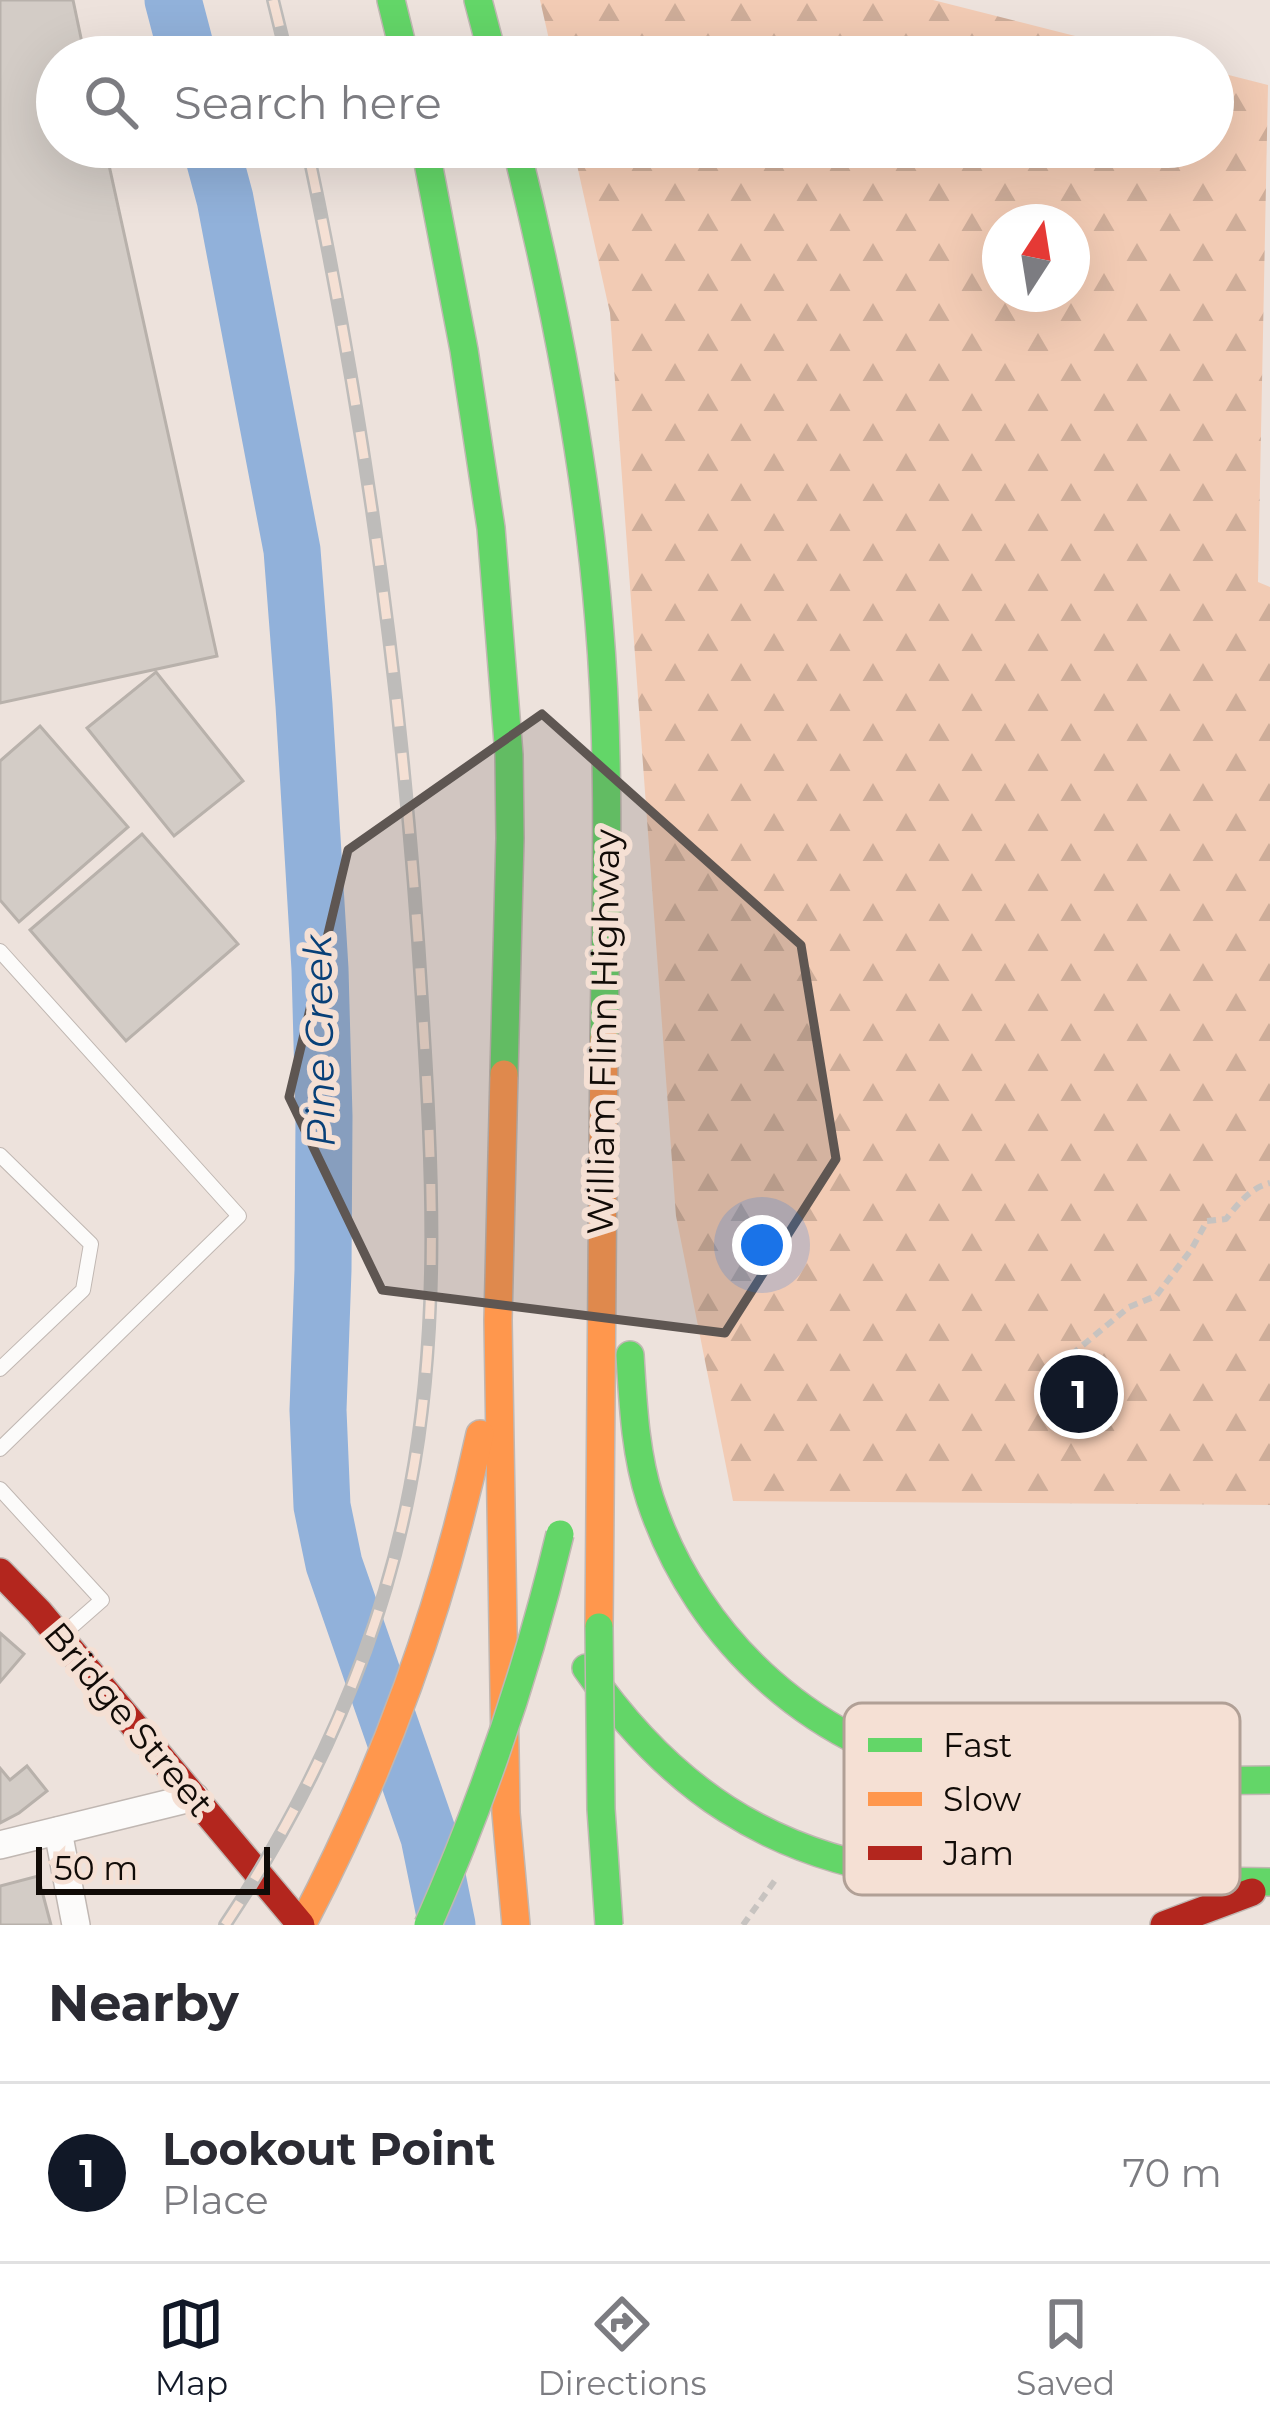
<!DOCTYPE html>
<style>
:root{--surface:#fff;--page:#f2f2f3;--text:#2b2b33;--muted:#7c7c81;--line:#e1e1e2;--accent:#111827}
body{margin:0;font-family:Montserrat,sans-serif;background:var(--page);color:var(--text)}
.compass{position:absolute;left:982px;top:204px;width:108px;height:108px;border-radius:50%;background:var(--surface);box-shadow:0 12px 48px #0002;rotate:12deg}
.scale{position:absolute;left:36px;bottom:30px;width:234px;box-sizing:border-box;padding-left:12px;border:6px solid #110b07;border-top:0;font-size:33px;line-height:42px;white-space:nowrap;color:#110b07;-webkit-text-stroke:9px #f5e0d4;paint-order:stroke}
.you{position:absolute;left:762px;top:1245px;width:42px;height:42px;margin:-30px;border:9px solid #fff;border-radius:50%;background:#1a73e8;box-shadow:0 0 0 18px #1a73e833}
.badge{display:grid;place-items:center;width:78px;height:78px;border-radius:50%;background:var(--accent);color:#fff;font-size:39px;font-weight:700}
.pin{position:absolute;translate:-50% -50%;border:6px solid #fff;box-shadow:0 3px 12px #0006}
.list{margin:0;padding:0;list-style:none}
h2{display:flex;justify-content:space-between;align-items:center;height:156px;margin:0;padding:0 48px;font-size:51px}
h2 small{font-size:39px;font-weight:400;color:var(--muted)}
.list li{display:grid;grid-template-columns:78px 1fr auto;gap:36px;align-items:center;box-sizing:border-box;height:180px;padding:0 48px;border-top:3px solid var(--line)}
.list b{display:block;font-size:45px;white-space:nowrap}
.list p{margin:0;font-size:39px;white-space:nowrap;color:var(--muted)}
.list em{font-size:39px;font-style:normal;color:var(--muted)}
.icon{flex:none;width:66px;height:66px;fill:none;stroke:currentColor;stroke-width:2;stroke-linecap:round;stroke-linejoin:round}
.map{position:relative;flex:none;width:1270px;height:1925px;overflow:hidden}
.search{position:absolute;background:var(--surface);box-shadow:0 12px 48px #0002;left:36px;right:36px;top:36px;height:132px;display:flex;align-items:center;gap:30px;box-sizing:border-box;padding:0 42px;border-radius:66px;color:var(--muted);font-size:45px}
.sheet{height:336px;background:var(--surface)}
nav{display:flex;justify-content:space-around;align-items:center;box-sizing:border-box;height:168px;border-top:3px solid var(--line);background:var(--surface);font-size:33px;color:var(--muted)}
nav a{display:grid;justify-items:center;gap:6px}
nav .on{color:var(--accent)}
.map>svg:first-child{display:block}
.forest{fill:url(#forest-firs);fill-rule:evenodd}
.lines{fill:none;stroke-linecap:round;stroke-linejoin:round}
.river{stroke:#91b1da;stroke-width:57}
.building{fill:#d3ccc6;stroke:#b8b1ab;stroke-width:3}
.lane-casing{stroke:#c0b7b2;stroke-width:16}
.street-casing{stroke:#c0b7b2;stroke-width:30}
.fast-casing{stroke:#c0b7b2;stroke-width:30}
.slow-casing{stroke:#c0b7b2;stroke-width:30}
.jam-casing{stroke:#c0b7b2;stroke-width:30}
.path{stroke:#c7c3c0;stroke-width:6;stroke-dasharray:9 6;stroke-linecap:butt}
.lane{stroke:#fcfbfa;stroke-width:14}
.street{stroke:#fcfbfa;stroke-width:27}
.fast{stroke:#63d668;stroke-width:27}
.slow{stroke:#ff974d;stroke-width:27}
.jam{stroke:#b3261e;stroke-width:27}
.rail-casing{stroke:#bebcba;stroke-width:14}
.rail{stroke:#f5e0d4;stroke-width:9;stroke-dasharray:27;stroke-linecap:butt}
.fast-bridge-casing{stroke:#c0b7b2;stroke-width:30;stroke-linecap:butt}
.fast-bridge{stroke:#63d668;stroke-width:27}
.marked{fill:#5e5652;fill-opacity:0.2;stroke:#5e5652;stroke-width:9;stroke-linejoin:round}
.labels{text-anchor:middle;dominant-baseline:central;stroke-width:12;stroke-linejoin:round;paint-order:stroke}
.street-label{font-size:36px;fill:#110b07;stroke:#f5e0d4}
.water-label{font-size:39px;font-style:italic;fill:#084078;stroke:#f5e0d4}
.key{fill:#f5e0d4;stroke:#b1a096;stroke-width:3}
.key-label{font-size:33px;fill:#110b07}
</style>
<div class="map">
<svg width="1270" height="1925" viewBox="0 0 1270 1925">
<defs>
<pattern id="forest-firs" width="22" height="20" patternUnits="userSpaceOnUse" patternTransform="scale(3)"><rect width="22" height="20" fill="#f2cbb4"/><path d="M5 1l3.5 6h-7zM16 11l3.5 6h-7z" fill="#cead99"/></pattern>
</defs>
<rect width="100%" height="100%" fill="#ede2dc"/>
<g class="forest">
<polygon points="540,0 933,0 1158,57 553,57"/>
<path d="M1213 71 1268 85 1258 582 1270 587V1505L733 1501 676 1216 610 313 573 147H1213ZM1000 222H1072V294H1000Z"/>
</g>
<g class="lines">
<g class="river">
<polyline points="173,0 188,57"/>
<polyline points="211,147 225,199 292,550 304,705 320,969 324,1116 323,1270 318,1410 322,1506 334,1564 429,1837 447,1925"/>
</g>
</g>
<g class="building">
<polygon points="0,0 73,0 85,57 57,57 57,147 105,147 217,656 0,703"/>
<polygon points="156,672 243,781 174,836 87,728"/>
<polygon points="40,726 128,827 19,922 0,900 0,761"/>
<polygon points="142,834 238,944 126,1041 30,930"/>
<polygon points="0,1633 24,1654 0,1682"/>
<polygon points="27,1766 47,1791 19,1813 0,1823 0,1768 10,1780"/>
<polygon points="38,1876 51,1925 0,1925 0,1886"/>
</g>
<g class="lines">
<defs>
<g id="lane">
<polyline points="0,951 239,1216 0,1449"/>
<polyline points="0,1155 91,1244 83,1290 0,1369"/>
<polyline points="0,1489 102,1600 61,1636"/>
</g>
<g id="street">
<polyline points="58,1831 76,1925"/>
<polyline points="0,1845 195,1797"/>
</g>
<g id="fast">
<polyline points="391,0 405,57"/>
<polyline points="478,0 493,57"/>
<polyline points="425,147 464,350 491,528 509,755 510,838 504,1074"/>
<path d="M516 147C555 303 586 461 599 621 611 760 606 900 604 1039"/>
<path d="M630 1355C633 1403 635 1453 650 1499 697 1643 820 1752 970 1778 1011 1785 1055 1783 1097 1782 1155 1781 1212 1781 1270 1780"/>
<path d="M586 1668C669 1788 768 1855 914 1875 968 1882 1024 1880 1078 1880 1142 1880 1206 1881 1270 1882"/>
</g>
<g id="slow">
<polyline points="504,1074 498,1320 506,1813 516,1925"/>
<polyline points="599,1627 604,1039"/>
<path d="M302 1925C385 1767 442 1609 480 1434"/>
</g>
<g id="jam">
<polyline points="0,1572 39,1612 301,1925"/>
<polyline points="1164,1925 1252,1892"/>
</g>
</defs>
<use href="#lane" class="lane-casing"/>
<use href="#street" class="street-casing"/>
<use href="#fast" class="fast-casing"/>
<use href="#slow" class="slow-casing"/>
<use href="#jam" class="jam-casing"/>
<g class="path">
<path d="M1079 1394 1065 1360 1129 1307 1156 1296 1191 1250 1207 1221 1226 1219C1238 1204 1250 1188 1270 1183"/>
<polyline points="743,1925 776,1879"/>
</g>
<use href="#lane" class="lane"/>
<use href="#street" class="street"/>
<use href="#fast" class="fast"/>
<use href="#slow" class="slow"/>
<use href="#jam" class="jam"/>
<defs>
<g id="rail">
<polyline points="273,0 287,57"/>
<path d="M225 1925C313 1793 380 1645 410 1488 441 1327 432 1164 422 1002 405 715 367 428 307 147"/>
</g>
</defs>
<use href="#rail" class="rail-casing"/>
<use href="#rail" class="rail"/>
<defs>
<g id="fast-bridge">
<polyline points="599,1627 601,1809 609,1925"/>
<path d="M428 1925C484 1798 528 1669 560 1534"/>
</g>
</defs>
<use href="#fast-bridge" class="fast-bridge-casing"/>
<use href="#fast-bridge" class="fast-bridge"/>
</g>
<path class="marked" d="M542 714 801 945 836 1159 725 1333 382 1290 289 1097 348 850Z"/>
<g class="labels">
<g class="street-label">
<text transform="translate(603 1032) rotate(-89)">William Flinn Highway</text>
<text transform="translate(129 1719) rotate(50)">Bridge Street</text>
</g>
<g class="water-label">
<text transform="translate(319 1041) rotate(-91)">Pine Creek</text>
</g>
</g>
<rect x="844" y="1703" width="396" height="192" rx="18" class="key"/>
<rect x="868" y="1738" width="54" height="14" fill="#63d668"/>
<rect x="868" y="1792" width="54" height="14" fill="#ff974d"/>
<rect x="868" y="1846" width="54" height="14" fill="#b3261e"/>
<g class="key-label">
<text x="943" y="1757">Fast</text>
<text x="943" y="1811">Slow</text>
<text x="943" y="1865">Jam</text>
</g>
</svg>
<svg class="compass" viewBox="-18 -18 36 36"><path d="M0-13l5 13h-10z" fill="#e53935"/><path d="M0 13l5-13h-10z" fill="#7c7c81"/></svg>
<div class="scale">50 m</div>
<div class="you"></div>
<div class="pin badge" style="left:1079px;top:1394px">1</div>
<div class="search"><svg class="icon" aria-label="search" viewBox="0 0 24 24"><circle cx="10" cy="10" r="6"/><path d="M15 15l6 6"/></svg>Search here</div>
</div>
<section class="sheet">
<h2>Nearby<small></small></h2>
<ul class="list">
<li><span class="badge">1</span><div><b>Lookout Point</b><p>Place</p></div><em>70 m</em></li>
</ul>
</section>
<nav>
<a class="on"><svg class="icon" aria-label="map" viewBox="0 0 24 24"><path d="M3 6l6-2 6 2 6-2v14l-6 2-6-2-6 2zM9 4v14M15 6v14"/></svg>Map</a>
<a><svg class="icon" aria-label="directions" viewBox="0 0 24 24"><path d="M12 3l9 9-9 9-9-9zM9 14v-3h6M13 9l2 2-2 2"/></svg>Directions</a>
<a><svg class="icon" aria-label="saved" viewBox="0 0 24 24"><path d="M7 4h10v16l-5-4-5 4z"/></svg>Saved</a>
</nav>
